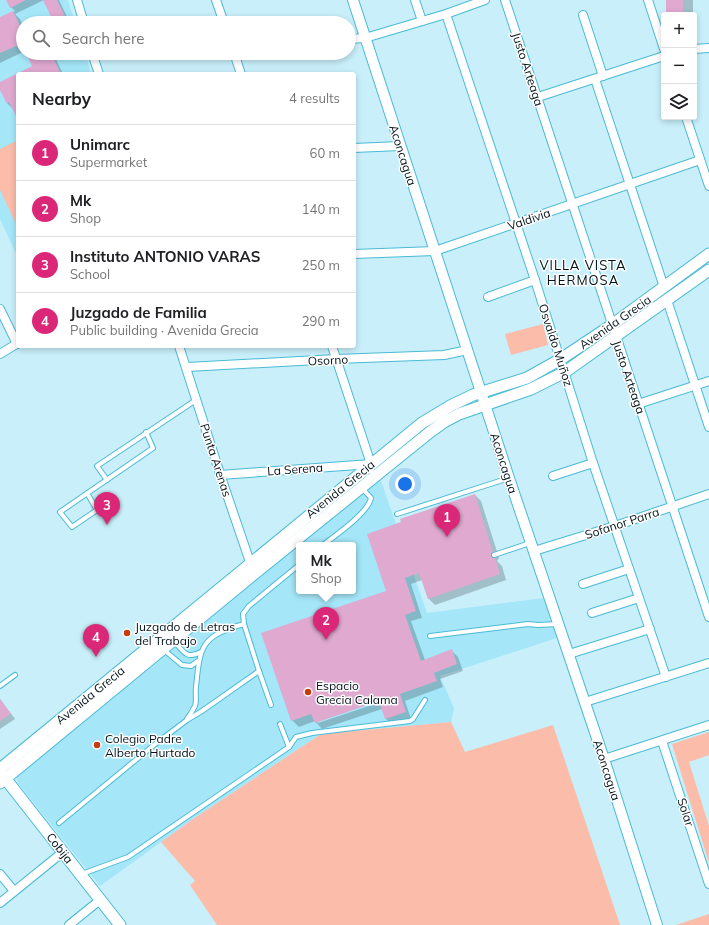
<!DOCTYPE html>
<meta charset="utf-8">
<style>
:root{--surface:#fff;--page:#f2f2f2;--text:#202124;--muted:#757577;--line:#e0e0e0;--accent:#db2777}
body{margin:0;font-family:Mulish,sans-serif;background:var(--page);color:var(--text)}
.controls{position:absolute;right:12px;top:12px;display:grid;overflow:hidden;border-radius:4px;box-shadow:0 2px 6px #0003}
.controls button{width:36px;height:36px;display:grid;place-items:center;padding:0;border:0;border-bottom:1px solid var(--line);background:var(--surface);color:var(--text);font:20px sans-serif}
.you{position:absolute;left:405px;top:484px;width:14px;height:14px;margin:-10px;border:3px solid #fff;border-radius:50%;background:#1a73e8;box-shadow:0 0 0 6px #1a73e833}
.badge{display:grid;place-items:center;width:26px;height:26px;border-radius:50%;background:var(--accent);color:#fff;font-size:13px;font-weight:700}
.pin{position:absolute;translate:-50% -33px;filter:drop-shadow(0 1px 2px #0008)}
.pin::after{content:'';position:absolute;top:21px;width:14px;height:12px;background:inherit;clip-path:polygon(0 0,100% 0,50% 100%)}
.popup{position:absolute;left:296px;top:542px;width:60px;height:52px;box-sizing:border-box;display:grid;place-content:center;border-radius:4px;background:var(--surface);filter:drop-shadow(0 1px 3px #0005);font-size:13px;white-space:nowrap;color:var(--muted)}
.popup b{font-size:15px;color:var(--text)}
.popup::after{content:'';position:absolute;left:50%;top:100%;margin-left:-8px;border:8px solid transparent;border-top-color:var(--surface)}
.list{margin:0;padding:0;list-style:none}
h2{display:flex;justify-content:space-between;align-items:center;height:52px;margin:0;padding:0 16px;font-size:17px}
h2 small{font-size:13px;font-weight:400;color:var(--muted)}
.list li{display:grid;grid-template-columns:26px 1fr auto;gap:12px;align-items:center;box-sizing:border-box;height:56px;padding:0 16px;border-top:1px solid var(--line)}
.list b{display:block;font-size:15px;white-space:nowrap}
.list p{margin:0;font-size:13px;white-space:nowrap;color:var(--muted)}
.list em{font-size:13px;font-style:normal;color:var(--muted)}
.icon{flex:none;width:22px;height:22px;fill:none;stroke:currentColor;stroke-width:2;stroke-linecap:round;stroke-linejoin:round}
.map{position:relative;flex:none;width:709px;height:925px;overflow:hidden}
.search{position:absolute;background:var(--surface);box-shadow:0 2px 6px #0003;left:16px;top:16px;width:340px;height:44px;display:flex;align-items:center;gap:10px;box-sizing:border-box;padding:0 14px;border-radius:22px;color:var(--muted);font-size:15px}
.panel{position:absolute;background:var(--surface);box-shadow:0 2px 6px #0003;left:16px;top:72px;width:340px;height:276px;border-radius:4px}
.map>svg:first-child{display:block}
.built{fill:#a5e7f9;fill-rule:evenodd}
.green{fill:#fcbcaa}
.shadow{fill:#0003;fill-rule:evenodd}
.building{fill:#dfa9d0}
.lines{fill:none;stroke-linecap:round;stroke-linejoin:round}
.service-casing{stroke:#4abad5;stroke-width:6}
.minor-casing{stroke:#4abad5;stroke-width:10}
.tertiary-casing{stroke:#4abad5;stroke-width:12}
.secondary-casing{stroke:#4abad5;stroke-width:13}
.service{stroke:#fff;stroke-width:4}
.minor{stroke:#fff;stroke-width:8}
.tertiary{stroke:#fff;stroke-width:10}
.secondary{stroke:#fff;stroke-width:11}
.poi-dot{fill:#c53d0e;stroke:#fff;stroke-width:1.5}
.labels{text-anchor:middle;dominant-baseline:central;stroke-width:3;stroke-linejoin:round;paint-order:stroke}
.street-label{font-size:12px;fill:#001218;stroke:#fff}
.poi-label{font-size:12px;fill:#001218;stroke:#fff;text-anchor:start}
.neighbourhood-label{font-size:13px;letter-spacing:1px;fill:#001218;stroke:#fff}
</style>
<div class="map">
<svg width="709" height="925" viewBox="0 0 709 925">
<rect width="100%" height="100%" fill="#c8effa"/>
<g class="built">
<polygon points="0,0 68,0 75,23 23,23 23,53 85,53 91,74 18,74 18,258 0,219"/>
<path d="M380 478 427 613 544 598 557 638 440 676 454 708 451 722 321 734 196 817 100 886 17 782V775L155 664ZM299 545H353V591H299Z"/>
</g>
<g class="green">
<polygon points="18,140 18,223 16,224 0,190 0,149"/>
<polygon points="543,324 548,345 511,355 505,334"/>
<polygon points="451,722 465,752 553,725 620,925 217,925 190,885 195,881 161,842 196,817 321,734"/>
<polygon points="709,732 709,755 689,762 709,826 709,863 672,744"/>
<polygon points="709,914 709,925 676,925"/>
</g>
<g class="shadow">
<polygon points="7,0 59,0 70,23 55,23 44,0 15,14 20,19 23,26 23,52 0,63 0,18 15,11 11,7"/>
<rect x="667" y="0" width="26" height="15"/>
<polygon points="27,53 58,53 54,55 63,74 18,74 18,118 13,109 7,103 0,88 0,83 34,66"/>
<path d="M475 495 481 501 499 558 497 561 502 566 506 580 435 605 428 598 422 580 411 584 422 618 411 621 425 660 452 651 458 657 463 671 440 679 443 687 405 701 411 719 392 725 386 719 382 709 322 729 315 721 299 727 292 720 387 592ZM383 699 384 701 318 723V721Z"/>
<polygon points="0,699 15,719 0,729"/>
</g>
<g class="building">
<polygon points="6,0 26,0 10,8"/>
<polygon points="43,0 57,0 68,23 54,23"/>
<rect x="666" y="0" width="17" height="15"/>
<polygon points="13,11 23,32 23,43 0,53 0,17"/>
<polygon points="26,53 51,53 61,74 18,74 18,120 9,102 7,104 0,90 0,82 32,66"/>
<polygon points="475,494 493,552 491,553 491,556 492,558 495,558 500,574 428,599 419,573 405,578 416,611 405,615 421,661 452,649 457,664 434,673 437,681 400,694 406,712 385,719 379,701 315,723 311,714 291,721 261,633 386,591 367,534 401,522 400,519"/>
<polygon points="0,699 11,714 0,721"/>
</g>
<g class="lines">
<defs>
<g id="service">
<polyline points="107,480 97,466 196,400"/>
<polyline points="87,493 97,510 72,527 60,512 153,448 146,432"/>
<polyline points="397,514 509,478"/>
<path d="M323 545C336 535 368 513 371 498L362 488"/>
<polyline points="494,555 530,543"/>
<polyline points="430,636 528,624 538,625 559,624"/>
<path d="M174 641C183 651 186 660 201 652"/>
<polyline points="164,650 182,665 191,666 198,661"/>
<polyline points="0,686 15,675"/>
<polyline points="271,705 259,671 244,624 243,614 249,606 299,565"/>
<path d="M187 719C190 715 193 710 195 706 197 701 195 693 196 687 200 646 201 636 244 624"/>
<polyline points="280,724 289,747 296,737 312,733 410,721 413,719 425,700"/>
<polyline points="59,823 154,745 187,720 202,711 259,671"/>
<polyline points="82,874 128,857 289,747"/>
</g>
<g id="minor">
<polyline points="77,0 84,23"/>
<polyline points="216,0 224,23"/>
<polyline points="415,0 422,21"/>
<polyline points="505,0 709,617"/>
<polyline points="648,0 664,49"/>
<polyline points="446,14 535,280 593,463 666,677"/>
<polyline points="583,15 603,76"/>
<polyline points="349,39 365,38 446,14 485,0"/>
<polyline points="694,49 709,48"/>
<polyline points="92,53 99,74"/>
<polyline points="234,53 241,74"/>
<polyline points="595,79 664,287"/>
<polyline points="538,97 664,56"/>
<polyline points="686,117 709,186"/>
<polyline points="354,148 400,146"/>
<polyline points="354,254 435,251 700,160"/>
<polyline points="488,297 535,280"/>
<polyline points="667,300 709,427"/>
<polyline points="0,309 17,344"/>
<polyline points="179,346 221,477 252,568"/>
<polyline points="332,346 371,464 370,469"/>
<polyline points="0,354 18,343"/>
<polyline points="187,367 336,359 444,355 468,350"/>
<polyline points="638,404 709,381"/>
<polyline points="220,475 371,464"/>
<polyline points="553,476 593,463"/>
<polyline points="534,551 615,526 709,494"/>
<polyline points="583,584 629,569"/>
<polyline points="592,613 639,598"/>
<polyline points="569,654 650,629"/>
<polyline points="585,702 709,663"/>
<polyline points="662,741 709,884"/>
<polyline points="604,759 709,725"/>
<polyline points="0,874 14,891"/>
<polyline points="0,903 63,852"/>
<polyline points="69,925 100,900"/>
</g>
<polyline id="tertiary" points="353,0 509,478 604,759 657,925"/>
<g id="secondary">
<polyline points="0,769 422,423 452,405 473,395 527,378 561,359 612,325 709,254"/>
<polyline points="1,773 120,925"/>
<polyline points="0,783 254,574 430,432 444,422 459,414 531,389 565,372 709,270"/>
</g>
</defs>
<use href="#service" class="service-casing"/>
<use href="#minor" class="minor-casing"/>
<use href="#tertiary" class="tertiary-casing"/>
<use href="#secondary" class="secondary-casing"/>
<use href="#service" class="service"/>
<use href="#minor" class="minor"/>
<use href="#tertiary" class="tertiary"/>
<use href="#secondary" class="secondary"/>
</g>
<g class="poi-dot">
<circle cx="127" cy="633" r="4"/>
<circle cx="308" cy="692" r="4"/>
<circle cx="97" cy="745" r="4"/>
</g>
<g class="labels">
<g class="street-label">
<text transform="translate(528 69) rotate(72)">Justo Arteaga</text>
<text transform="translate(403 155) rotate(72)">Aconcagua</text>
<text transform="translate(529 219) rotate(-19)">Valdivia</text>
<text transform="translate(615 322) rotate(-35)">Avenida Grecia</text>
<text transform="translate(556 345) rotate(72)">Osvaldo Muñoz</text>
<text transform="translate(328 360) rotate(-3)">Osorno</text>
<text transform="translate(629 377) rotate(71)">Justo Arteaga</text>
<text transform="translate(216 460) rotate(72)">Punta Arenas</text>
<text transform="translate(504 463) rotate(72)">Aconcagua</text>
<text transform="translate(295 469) rotate(-4)">La Serena</text>
<text transform="translate(340 489) rotate(-39)">Avenida Grecia</text>
<text transform="translate(622 523) rotate(-18)">Sofanor Parra</text>
<text transform="translate(90 695) rotate(-39)">Avenida Grecia</text>
<text transform="translate(607 770) rotate(72)">Aconcagua</text>
<text transform="translate(686 812) rotate(72)">Solar</text>
<text transform="translate(60 848) rotate(52)">Cobija</text>
</g>
<g class="poi-label">
<text x="135" y="626">Juzgado de Letras<tspan x="135" dy="14">del Trabajo</tspan></text>
<text x="316" y="685">Espacio<tspan x="316" dy="14">Grecia Calama</tspan></text>
<text x="105" y="738">Colegio Padre<tspan x="105" dy="14">Alberto Hurtado</tspan></text>
</g>
<g class="neighbourhood-label">
<text x="583" y="265">VILLA VISTA<tspan x="583" dy="15">HERMOSA</tspan></text>
</g>
</g>
</svg>
<div class="controls">
<button>+</button>
<button>−</button>
<button><svg class="icon" aria-label="layers" viewBox="0 0 24 24"><path d="M12 4l9 5-9 5-9-5zM3 14l9 5 9-5"/></svg></button>
</div>
<div class="you"></div>
<div class="pin badge" style="left:447px;top:537px">1</div>
<div class="pin badge" style="left:326px;top:640px">2</div>
<div class="popup"><b>Mk</b>Shop</div>
<div class="pin badge" style="left:107px;top:525px">3</div>
<div class="pin badge" style="left:96px;top:657px">4</div>
<div class="search"><svg class="icon" aria-label="search" viewBox="0 0 24 24"><circle cx="10" cy="10" r="6"/><path d="M15 15l6 6"/></svg>Search here</div>
<section class="panel">
<h2>Nearby<small>4 results</small></h2>
<ul class="list">
<li><span class="badge">1</span><div><b>Unimarc</b><p>Supermarket</p></div><em>60 m</em></li>
<li><span class="badge">2</span><div><b>Mk</b><p>Shop</p></div><em>140 m</em></li>
<li><span class="badge">3</span><div><b>Instituto ANTONIO VARAS</b><p>School</p></div><em>250 m</em></li>
<li><span class="badge">4</span><div><b>Juzgado de Familia</b><p>Public building · Avenida Grecia</p></div><em>290 m</em></li>
</ul>
</section>
</div>
